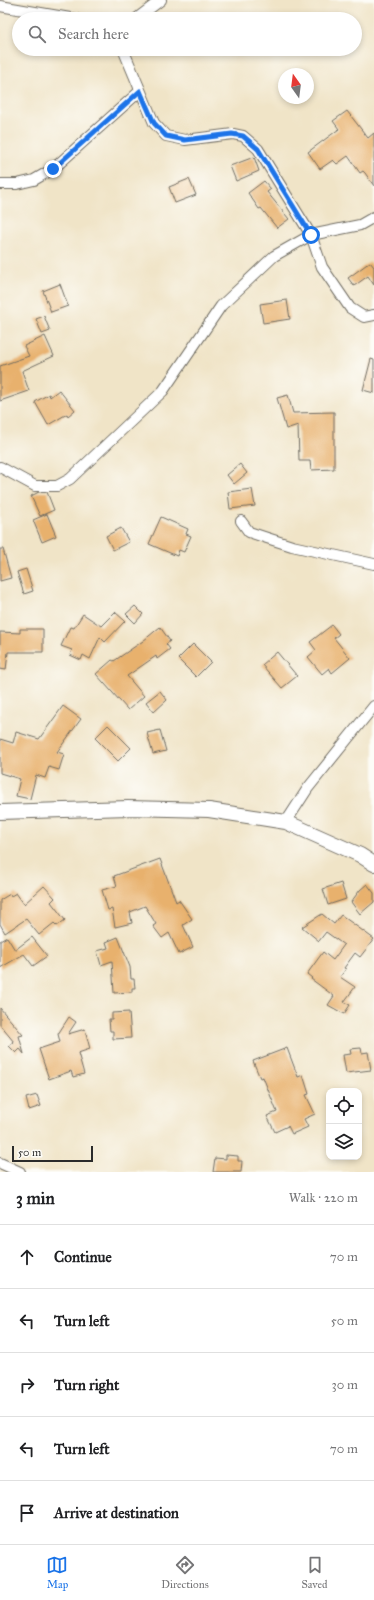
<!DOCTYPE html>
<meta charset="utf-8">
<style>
:root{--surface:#fff;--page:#f2f2f2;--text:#202124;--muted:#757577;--line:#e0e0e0;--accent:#1a73e8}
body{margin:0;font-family:"IM FELL Great Primer",serif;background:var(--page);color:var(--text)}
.controls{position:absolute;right:12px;bottom:12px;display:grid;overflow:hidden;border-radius:8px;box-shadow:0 2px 6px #0003}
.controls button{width:36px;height:36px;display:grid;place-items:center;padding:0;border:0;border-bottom:1px solid var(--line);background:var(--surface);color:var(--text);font:20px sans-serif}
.compass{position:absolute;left:278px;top:68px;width:36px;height:36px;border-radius:50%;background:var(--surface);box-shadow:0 2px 6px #0003;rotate:346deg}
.scale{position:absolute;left:12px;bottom:10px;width:81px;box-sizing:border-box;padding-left:4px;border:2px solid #2b2b2b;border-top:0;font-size:11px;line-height:14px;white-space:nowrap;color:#2b2b2b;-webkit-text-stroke:3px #fdfcf7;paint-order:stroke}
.stop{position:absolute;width:12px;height:12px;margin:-9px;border:3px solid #1a73e8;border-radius:50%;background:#fff}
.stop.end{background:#1a73e8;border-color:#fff;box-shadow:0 1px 4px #0008}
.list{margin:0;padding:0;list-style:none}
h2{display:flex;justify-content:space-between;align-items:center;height:52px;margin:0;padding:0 16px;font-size:17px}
h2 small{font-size:13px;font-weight:400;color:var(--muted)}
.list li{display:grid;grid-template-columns:26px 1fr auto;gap:12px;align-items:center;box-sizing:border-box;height:64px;padding:0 16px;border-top:1px solid var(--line)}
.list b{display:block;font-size:15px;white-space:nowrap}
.list em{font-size:13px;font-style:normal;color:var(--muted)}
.icon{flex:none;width:22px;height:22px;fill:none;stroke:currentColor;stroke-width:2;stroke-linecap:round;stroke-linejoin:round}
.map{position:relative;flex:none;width:374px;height:1172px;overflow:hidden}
.search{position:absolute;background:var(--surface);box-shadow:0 2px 6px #0003;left:12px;right:12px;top:12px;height:44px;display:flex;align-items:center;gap:10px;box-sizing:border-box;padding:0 14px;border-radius:22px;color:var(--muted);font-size:15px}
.sheet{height:372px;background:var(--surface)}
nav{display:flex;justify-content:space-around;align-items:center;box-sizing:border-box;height:56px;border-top:1px solid var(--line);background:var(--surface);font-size:11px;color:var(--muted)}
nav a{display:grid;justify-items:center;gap:2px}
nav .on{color:var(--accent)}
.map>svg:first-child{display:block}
.building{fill:#e8b16d}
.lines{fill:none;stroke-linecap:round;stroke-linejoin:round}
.street-casing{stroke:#706c62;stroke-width:12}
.secondary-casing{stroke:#706c62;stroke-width:16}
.street{stroke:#fff;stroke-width:10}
.secondary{stroke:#fff;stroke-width:14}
.route{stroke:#1a73e8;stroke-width:5}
</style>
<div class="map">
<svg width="374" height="1172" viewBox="0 0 374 1172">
<rect width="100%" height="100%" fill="#fdfcf7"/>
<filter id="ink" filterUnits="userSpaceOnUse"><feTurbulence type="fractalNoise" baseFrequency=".025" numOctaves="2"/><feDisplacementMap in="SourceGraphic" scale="8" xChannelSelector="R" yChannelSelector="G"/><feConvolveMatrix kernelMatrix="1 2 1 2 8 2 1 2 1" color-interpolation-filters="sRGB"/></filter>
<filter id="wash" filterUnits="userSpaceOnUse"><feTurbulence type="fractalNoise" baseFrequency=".012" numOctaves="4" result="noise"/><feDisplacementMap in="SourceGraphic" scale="16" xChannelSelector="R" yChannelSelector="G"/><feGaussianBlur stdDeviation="0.9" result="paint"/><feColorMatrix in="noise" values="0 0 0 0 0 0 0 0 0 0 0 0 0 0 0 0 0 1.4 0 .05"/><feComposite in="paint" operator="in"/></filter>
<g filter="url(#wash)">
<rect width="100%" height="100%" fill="#f0e4c7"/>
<g id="blocks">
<g class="building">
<polygon points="347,111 368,138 374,133 374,186 365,173 363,171 360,173 348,156 337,164 333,160 320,169 308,152 339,129 333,121"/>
<polygon points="254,157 259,171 236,181 230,166"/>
<polygon points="189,179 196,195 175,203 169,187"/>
<polygon points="264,181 271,189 267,192 289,219 277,228 261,208 259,209 248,193"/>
<polygon points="370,262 374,267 374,285 368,276 354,286 348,278"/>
<polygon points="60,284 68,306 51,312 43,291"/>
<polygon points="287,300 290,319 263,323 260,304"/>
<polygon points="44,316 50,331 42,334 36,319"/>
<polygon points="45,336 54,356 22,371 29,391 0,401 0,366 29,356 24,346"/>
<polygon points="371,359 374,360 374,393 363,390"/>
<polygon points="59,390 75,410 68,416 67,414 48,425 35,402 49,394 50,397"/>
<polygon points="288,395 293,413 334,412 334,469 311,470 310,461 299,461 298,425 286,429 277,398"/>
<polygon points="240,464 247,473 234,484 227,475"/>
<polygon points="252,489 255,506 230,509 228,492"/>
<polygon points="39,492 47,492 54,510 40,516 31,496"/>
<polygon points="47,514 56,536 42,542 33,520"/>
<polygon points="161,517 188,529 186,534 191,536 184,552 179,550 177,556 149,544"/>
<polygon points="121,528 129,542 113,550 106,536"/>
<polygon points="0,549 3,549 11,578 0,581"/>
<polygon points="26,569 33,591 24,594 17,572"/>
<polygon points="135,606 143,614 135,623 126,614"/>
<polygon points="115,612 125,621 105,642 100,637 90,659 83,655 81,660 70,655 72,650 61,646 70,627 74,628 83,614 101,626"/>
<polygon points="332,625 339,634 334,638 350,658 332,673 329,668 322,674 308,657 316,650 310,642"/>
<polygon points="160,627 170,641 166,644 170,649 157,659 156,656 127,676 144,696 128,710 96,674 112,660 114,661 143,641"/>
<polygon points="20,629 43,629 43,652 8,652 6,670 0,669 0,632 20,633"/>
<polygon points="193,644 211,662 196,677 178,659"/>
<polygon points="277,652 297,676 282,688 262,665"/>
<polygon points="160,691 167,700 154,712 146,702"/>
<polygon points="63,706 81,719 57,752 64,754 59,770 49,767 45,778 36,775 30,799 16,796 20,779 0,773 0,739 13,743 16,732 39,739"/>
<polygon points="108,725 131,748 118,761 95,738"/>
<polygon points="160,730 166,751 153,754 147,733"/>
<polygon points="160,859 176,902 179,900 192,919 183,925 193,947 179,954 169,933 162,938 153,926 156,924 145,906 130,912 132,923 115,927 112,909 108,910 102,890 117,886 114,876"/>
<polygon points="341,883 346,899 328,905 323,889"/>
<polygon points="367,884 374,893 374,902 360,914 351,902 360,890"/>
<polygon points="44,886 55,898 51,902 65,920 57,926 54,923 39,935 26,919 5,933 0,924 0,900 10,894 11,896 16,893 24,904"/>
<polygon points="322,914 334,924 341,915 374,939 360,957 355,953 344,968 346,969 340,977 355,987 344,1002 350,1005 344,1014 328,1005 334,996 311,979 312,978 307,974 323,952 333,960 344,945 326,932 319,941 302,927"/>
<polygon points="7,937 15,950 32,937 47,956 33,966 24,954 0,968 0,941"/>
<polygon points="118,937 130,967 131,979 134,979 135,988 132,988 132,992 114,993 112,961 101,965 97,951 108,948 106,942"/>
<polygon points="0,1008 23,1035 19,1036 24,1054 20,1049 16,1053 9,1046 14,1042 0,1025"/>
<polygon points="129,1012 131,1038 113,1039 113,1031 110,1031 109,1019 112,1019 112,1013"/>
<polygon points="69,1017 76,1022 68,1034 85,1029 90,1049 78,1053 84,1074 73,1077 71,1071 49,1079 39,1049 60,1042 58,1034"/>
<polygon points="287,1048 298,1077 303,1075 309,1094 306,1095 315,1114 304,1119 308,1127 292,1134 288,1126 275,1132 267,1116 277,1112 263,1077 260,1078 253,1061"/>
<polygon points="361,1048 362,1053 368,1052 371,1070 346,1073 343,1055 351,1054 350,1049"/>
<polygon points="37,1095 41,1106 29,1110 26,1098"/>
<polygon points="226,1155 238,1156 238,1161 242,1161 241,1172 213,1172 215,1158 226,1159"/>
</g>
</g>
</g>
<g filter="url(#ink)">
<use href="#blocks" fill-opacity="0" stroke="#706c62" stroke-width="1"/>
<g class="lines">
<defs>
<g id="street">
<polyline points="0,6 76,19"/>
<polyline points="136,19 161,0"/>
<polyline points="123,49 154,123 166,136 185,140 233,134 243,136 258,149 311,235 322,267 350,308 364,317 374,315"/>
<polyline points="0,184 17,184 34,180 53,169 140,91"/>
<polyline points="0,467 35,486 57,486 70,479 163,391 221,306 274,256 311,235 360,225 374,217"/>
<polyline points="241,521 249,532 264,537 292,546 374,564"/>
<polyline points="286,822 308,788 374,706"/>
<polyline points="0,1163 20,1172"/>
</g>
<polyline id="secondary" points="0,812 128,808 209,810 286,822 360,855 374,864"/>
</defs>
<use href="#street" class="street-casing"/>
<use href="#secondary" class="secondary-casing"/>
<use href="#street" class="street"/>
<use href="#secondary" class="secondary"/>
</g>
</g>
<g class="lines" filter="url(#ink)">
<polyline class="route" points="53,169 140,91 154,123 166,136 185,140 232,134 243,136 258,149 311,235"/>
</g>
</svg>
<div class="controls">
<button><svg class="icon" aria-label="locate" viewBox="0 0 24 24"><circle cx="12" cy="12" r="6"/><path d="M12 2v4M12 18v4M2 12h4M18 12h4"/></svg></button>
<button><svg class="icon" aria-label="layers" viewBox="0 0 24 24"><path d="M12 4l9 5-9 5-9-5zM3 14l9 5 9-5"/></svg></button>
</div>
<svg class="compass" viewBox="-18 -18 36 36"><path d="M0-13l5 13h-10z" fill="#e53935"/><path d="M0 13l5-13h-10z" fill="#757577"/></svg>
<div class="scale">50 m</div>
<div class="stop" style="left:311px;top:235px"></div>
<div class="stop end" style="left:53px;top:169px"></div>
<div class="search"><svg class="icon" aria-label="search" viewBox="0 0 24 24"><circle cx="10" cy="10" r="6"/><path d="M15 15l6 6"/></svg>Search here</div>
</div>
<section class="sheet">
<h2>3 min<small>Walk · 220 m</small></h2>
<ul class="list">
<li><svg class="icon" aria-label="ahead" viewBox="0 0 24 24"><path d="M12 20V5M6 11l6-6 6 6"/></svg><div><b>Continue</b></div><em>70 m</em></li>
<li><svg class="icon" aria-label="left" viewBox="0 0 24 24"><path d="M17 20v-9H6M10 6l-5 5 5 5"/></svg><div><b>Turn left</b></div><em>50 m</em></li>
<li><svg class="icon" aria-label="right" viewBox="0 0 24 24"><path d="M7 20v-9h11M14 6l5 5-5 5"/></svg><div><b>Turn right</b></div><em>30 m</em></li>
<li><svg class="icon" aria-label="left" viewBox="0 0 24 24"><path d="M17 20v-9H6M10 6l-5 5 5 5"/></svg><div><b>Turn left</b></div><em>70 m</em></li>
<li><svg class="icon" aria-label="arrive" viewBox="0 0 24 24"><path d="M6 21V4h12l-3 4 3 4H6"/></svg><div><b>Arrive at destination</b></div></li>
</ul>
</section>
<nav>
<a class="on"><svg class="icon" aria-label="map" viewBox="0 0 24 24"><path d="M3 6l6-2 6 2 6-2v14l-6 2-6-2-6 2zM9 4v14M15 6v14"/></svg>Map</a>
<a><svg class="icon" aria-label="directions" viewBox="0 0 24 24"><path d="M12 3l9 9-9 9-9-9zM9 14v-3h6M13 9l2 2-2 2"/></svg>Directions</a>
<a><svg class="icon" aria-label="saved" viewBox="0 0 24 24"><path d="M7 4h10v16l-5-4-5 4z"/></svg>Saved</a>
</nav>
